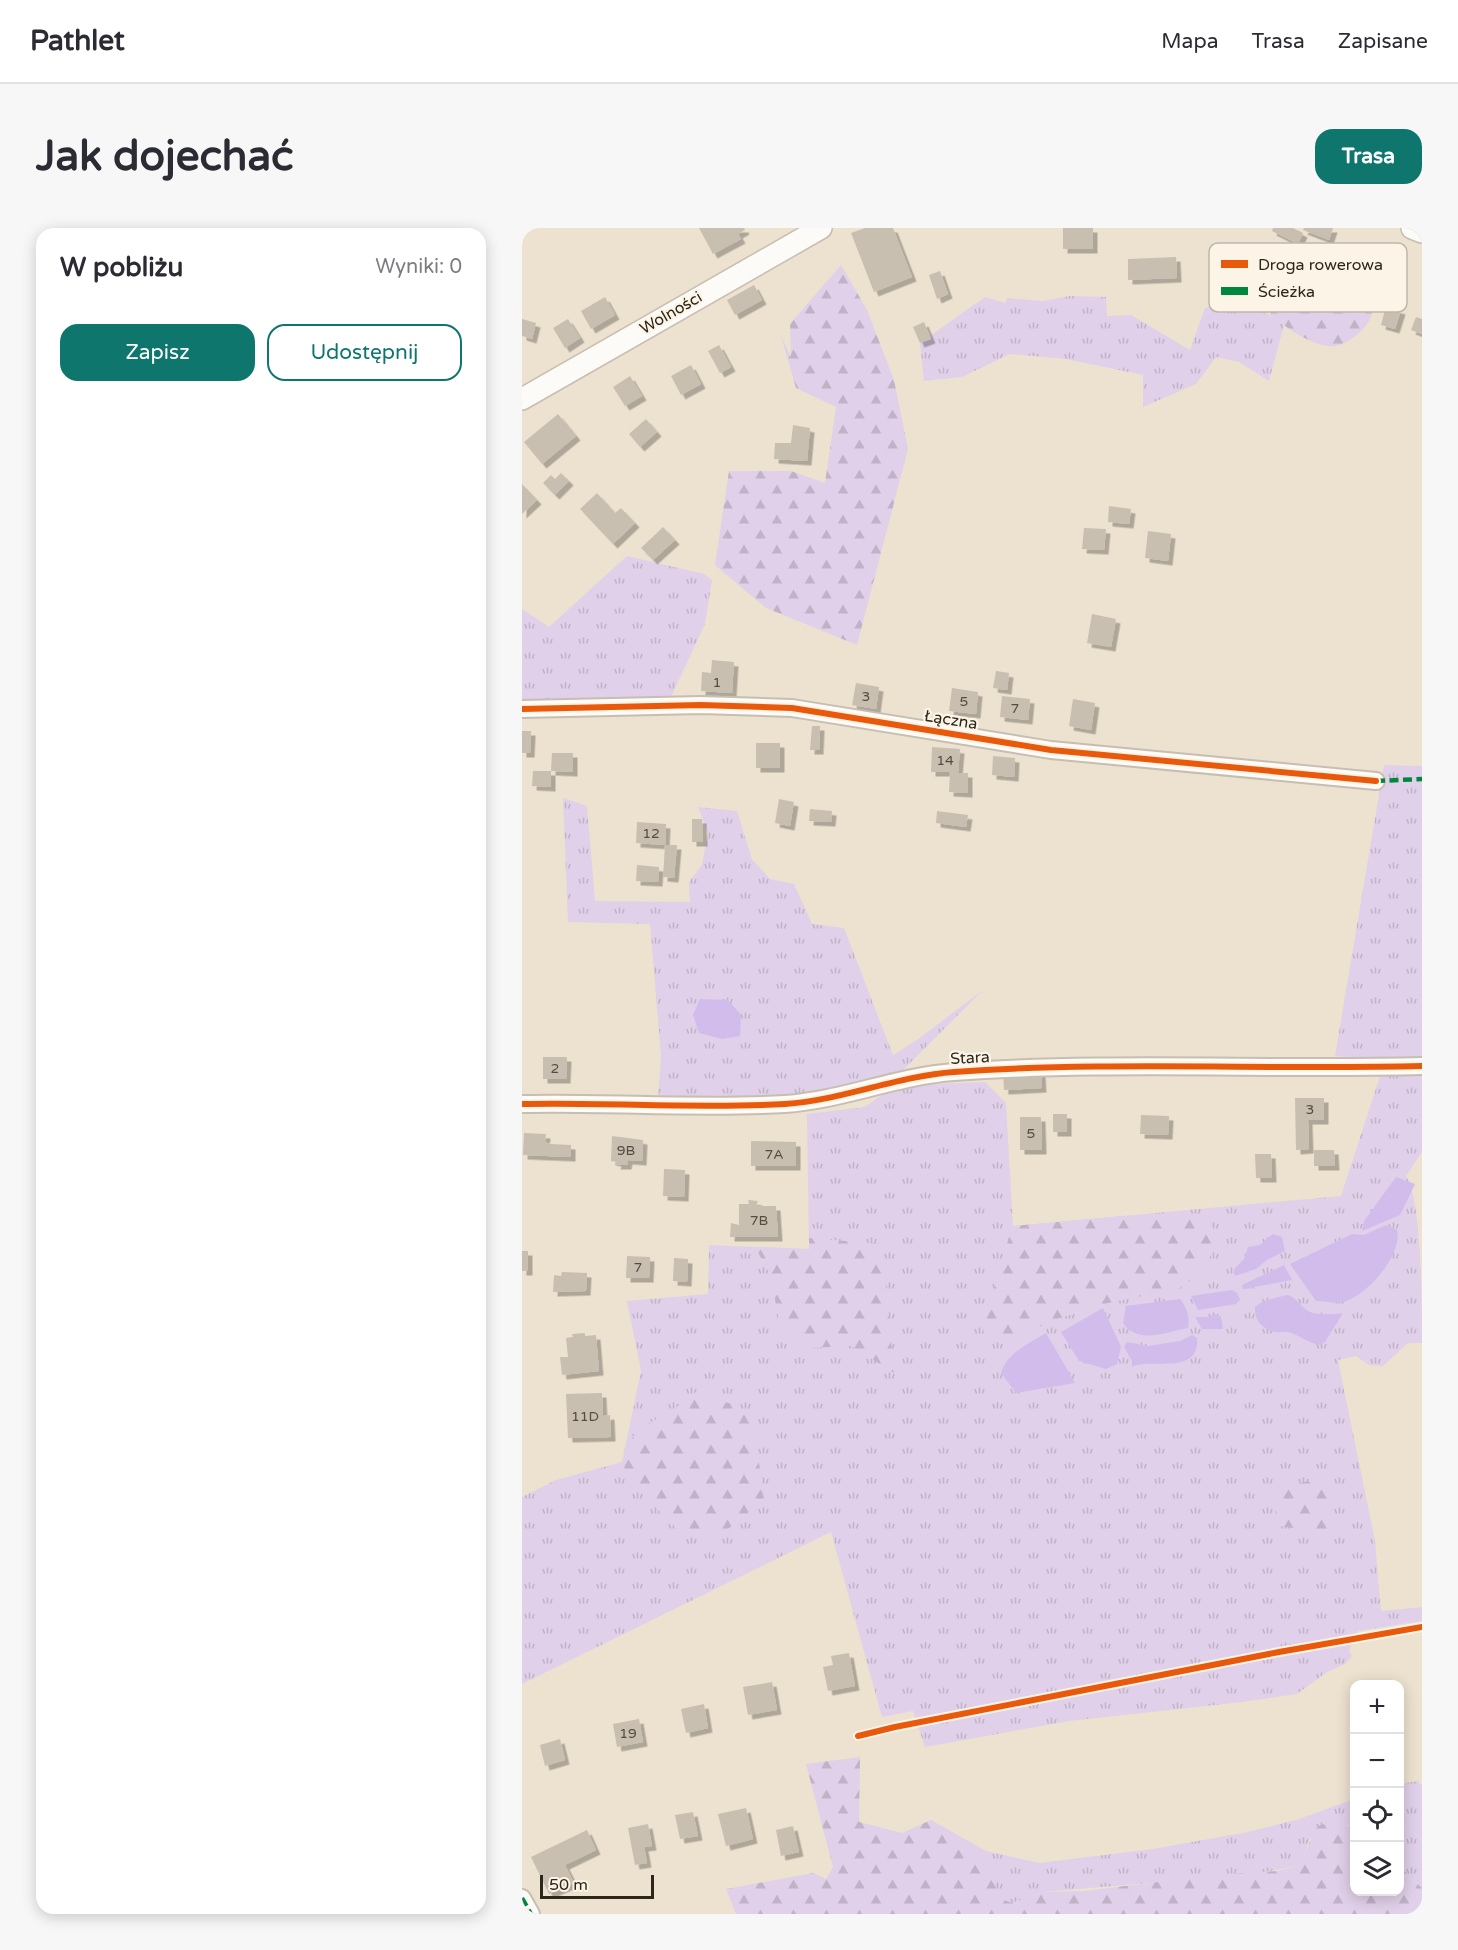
<!DOCTYPE html>
<html lang="pl">
<meta charset="utf-8">
<style>
:root{--surface:#fff;--page:#f7f7f7;--text:#2b2b33;--muted:#7c7c81;--line:#e1e1e2;--accent:#0f766e}
body{margin:0;font-family:"Varela Round",sans-serif;background:var(--page);color:var(--text)}
.controls{position:absolute;right:18px;bottom:18px;display:grid;overflow:hidden;border-radius:12px;box-shadow:0 3px 15px #0003}
.controls button{width:54px;height:54px;display:grid;place-items:center;padding:0;border:0;border-bottom:2px solid var(--line);background:var(--surface);color:var(--text);font:30px sans-serif}
.scale{position:absolute;left:18px;bottom:15px;width:114px;box-sizing:border-box;padding-left:6px;border:3px solid #2d261a;border-top:0;font-size:16px;line-height:21px;white-space:nowrap;color:#2d261a;-webkit-text-stroke:4px #fcf4e7;paint-order:stroke}
.list{margin:0;padding:0;list-style:none}
h2{display:flex;justify-content:space-between;align-items:center;height:78px;margin:0;padding:0 24px;font-size:26px}
h2 small{font-size:20px;font-weight:400;color:var(--muted)}
.actions{display:flex;gap:12px;padding:18px 24px}
.actions a{flex:1;padding:14px 0;border:2px solid var(--accent);border-radius:18px;text-align:center;font-size:21px;color:var(--accent)}
.actions .main{background:var(--accent);color:#fff}
.icon{flex:none;width:33px;height:33px;fill:none;stroke:currentColor;stroke-width:2;stroke-linecap:round;stroke-linejoin:round}
.map{position:relative;flex:none;width:900px;height:1686px;overflow:hidden;border-radius:18px}
header{display:flex;align-items:center;gap:36px;box-sizing:border-box;height:84px;padding:0 30px;background:var(--surface);border-bottom:2px solid var(--line)}
header strong{font-size:28px}
nav{display:flex;gap:33px;margin-inline-start:auto;font-size:21px}
.intro{display:flex;align-items:center;justify-content:space-between;box-sizing:border-box;height:144px;padding:0 36px}
h1{margin:0;font-size:42px}
.button{padding:15px 27px;border-radius:18px;background:var(--accent);color:#fff;font-size:21px;font-weight:700}
main{display:flex;gap:36px;padding:0 36px}
aside{flex:1;background:var(--surface);border-radius:18px;box-shadow:0 3px 15px #0003}
.map>svg:first-child{display:block}
.grass{fill:url(#grass-tufts)}
.forest{fill:url(#forest-firs)}
.water{fill:#d2bcec}
.building{fill:#c8bfb1;filter:url(#shadow)}
.lines{fill:none;stroke-linecap:round;stroke-linejoin:round}
.minor-casing{stroke:#c6beb0;stroke-width:20}
.tertiary-casing{stroke:#c6beb0;stroke-width:24}
.minor{stroke:#fcfbf8;stroke-width:16}
.tertiary{stroke:#fcfbf8;stroke-width:21}
.quiet{stroke:#00873e;stroke-width:4.5;stroke-dasharray:9 4.5;stroke-linecap:butt}
.cycleway-casing{stroke:#fcf4e7;stroke-width:10}
.cycleway{stroke:#e8590c;stroke-width:6}
.labels{text-anchor:middle;dominant-baseline:central;stroke-width:4.5;stroke-linejoin:round;paint-order:stroke}
.number-label{font-size:14px;fill:#544c40}
.street-label{font-size:16px;fill:#2d261a;stroke:#fcf4e7}
.key{fill:#fcf4e7;stroke:#beb6aa;stroke-width:1.5}
.key-label{font-size:16px;fill:#2d261a}
</style>
<header>
<strong>Pathlet</strong>
<nav><a>Mapa</a><a>Trasa</a><a>Zapisane</a></nav>
</header>
<div class="intro"><h1>Jak dojechać</h1><a class="button">Trasa</a></div>
<main>
<aside>
<h2>W pobliżu<small>Wyniki: 0</small></h2>
<ul class="list">
</ul>
<div class="actions"><a class="main">Zapisz</a><a>Udostępnij</a></div>
</aside>
<div class="map">
<svg width="900" height="1686" viewBox="0 0 900 1686">
<defs>
<pattern id="grass-tufts" width="24" height="20" patternUnits="userSpaceOnUse" patternTransform="scale(1.5)"><rect width="24" height="20" fill="#e0d0e9"/><path d="M3 7l-1-3M5 7V3M7 7l1-3M15 17l-1-3M17 17v-4M19 17l1-3" fill="none" stroke="#c0b2c7"/></pattern>
<pattern id="forest-firs" width="22" height="20" patternUnits="userSpaceOnUse" patternTransform="scale(1.5)"><rect width="22" height="20" fill="#e0d0e9"/><path d="M5 1l3.5 6h-7zM16 11l3.5 6h-7z" fill="#c0b2c7"/></pattern>
<filter id="shadow"><feDropShadow dx="4.5" dy="4.5" stdDeviation="0" flood-color="#0004"/></filter>
</defs>
<rect width="100%" height="100%" fill="#ede2d0"/>
<g class="grass">
<polygon points="548,68 584,69 585,88 609,87 668,122 683,80 723,71 762,97 747,153 717,134 694,129 674,156 621,179 621,147 544,131 488,126 440,149 402,153 398,115 463,69 483,75 485,70 521,73"/>
<polygon points="105,328 182,346 190,352 183,396 147,473 0,475 0,381 27,399"/>
<polygon points="862,537 900,538 900,834 813,828"/>
<polygon points="41,570 65,578 73,673 168,674 167,654 180,637 186,605 176,579 215,583 230,631 248,651 272,656 290,696 322,700 371,827 395,812 461,762 380,843 307,865 136,871 139,828 128,696 46,694"/>
<path d="M861 839 900 846V924L884 948C900 971 900 1080 900 1115H886L861 1138 847 1137 834 1128 816 1132 853 1313 859 1383 900 1379V1393L836 1403 827 1422 830 1428 823 1436 805 1444 775 1466 720 1474 547 1493 403 1519 391 1483 360 1489 309 1304 0 1456V1269L34 1252 100 1234 119 1143 105 1073 186 1066 187 1017 287 1021 285 886 343 879 361 866 406 856 463 854 484 875 491 998 819 968Z"/>
<polygon points="896,1553 900,1558 900,1660 878,1639 878,1556"/>
<polygon points="832,1571 832,1602 826,1597 787,1611 782,1629 775,1638 732,1646 521,1664 490,1675 482,1672 443,1611 464,1623 517,1635 631,1621 726,1604 777,1591"/>
</g>
<g class="forest">
<path d="M806 30 842 48C846 59 850 72 850 84 849 100 820 122 805 118 783 114 766 100 748 87L754 70 765 56 784 72Z"/>
<polygon points="319,37 345,82 372,152 386,221 335,417 244,380 193,337 207,243 269,243 303,255 314,179 274,160 259,108 269,129 268,96"/>
<polygon points="682,986 698,1012 678,1045 658,1060 586,1075 535,1091 485,1113 461,1103 490,998 601,988"/>
<polygon points="287,1010 360,1016 372,1145 329,1118 286,1120 257,1094 249,1048 233,1019 287,1021"/>
<path d="M175 1163 217 1179 232 1198 242 1272 206 1301 156 1302 112 1257 105 1256C96 1216 110 1203 144 1186 155 1180 165 1170 175 1163Z"/>
<polygon points="800,1250 807,1273 806,1307 802,1311 780,1301 756,1298 750,1262"/>
<path d="M338 1529 337 1594 380 1605 409 1592 443 1611 482 1672 490 1675 521 1664 562 1663 693 1647 755 1643 775 1638 782 1629 793 1599C808 1594 819 1592 832 1602V1664H878V1639L900 1660V1686H214L204 1661 291 1645 304 1651 311 1639 284 1536Z"/>
</g>
<g class="water">
<polygon points="178,771 206,772 219,787 218,808 200,811 177,805 171,787"/>
<polygon points="874,949 893,956 878,987 840,1003 842,993"/>
<path d="M864 997 875 1002C881 1027 845 1067 822 1074 814 1076 802 1073 794 1073L768 1036 830 1006 842 1007Z"/>
<polygon points="751,1006 760,1009 763,1023 745,1032 734,1041 713,1048 712,1041 722,1031 726,1019 738,1017"/>
<polygon points="762,1037 770,1052 721,1061 720,1057"/>
<polygon points="710,1062 715,1065 718,1072 714,1076 676,1082 669,1068"/>
<path d="M765 1067C775 1069 778 1079 788 1084 798 1088 810 1086 821 1085L803 1114 798 1117C786 1115 778 1107 766 1104 762 1103 756 1105 752 1104 740 1100 732 1092 733 1079L741 1073Z"/>
<path d="M658 1071C665 1079 668 1090 666 1100 644 1104 616 1117 601 1095L604 1078Z"/>
<polygon points="581,1080 599,1119 595,1136 584,1141 557,1133 539,1104"/>
<polygon points="693,1086 699,1089 701,1101 680,1101 673,1089 687,1089"/>
<path d="M524 1105 553 1155 494 1165 479 1145C486 1124 506 1116 524 1105Z"/>
<path d="M670 1107 675 1110C678 1149 626 1129 610 1139V1133L602 1119 605 1114 626 1118 658 1113Z"/>
</g>
<g class="building">
<polygon points="177,0 222,0 223,2 216,6 219,11 191,26"/>
<polygon points="343,0 371,0 390,49 352,64 329,5"/>
<rect x="541" y="0" width="30" height="21"/>
<polygon points="751,0 771,0 781,5 776,16 750,3"/>
<polygon points="782,0 811,0 807,12 781,2"/>
<polygon points="654,29 655,50 606,52 606,31"/>
<polygon points="418,43 426,66 415,71 407,47"/>
<polygon points="232,57 240,72 213,87 205,72"/>
<polygon points="83,69 93,87 69,101 59,83"/>
<polygon points="864,78 879,82 873,101 859,97"/>
<polygon points="894,89 900,91 900,106 889,102"/>
<polygon points="0,91 14,95 10,111 0,108"/>
<polygon points="46,91 58,110 43,120 31,100"/>
<polygon points="402,94 409,111 398,115 391,99"/>
<polygon points="197,117 209,139 198,145 186,123"/>
<polygon points="169,137 179,156 159,167 149,148"/>
<polygon points="108,148 120,168 103,178 91,159"/>
<polygon points="36,186 54,208 20,236 2,214"/>
<polygon points="124,191 135,204 118,219 107,206"/>
<polygon points="271,197 288,200 285,233 252,231 253,215 269,215"/>
<polygon points="39,245 47,253 33,267 21,255 29,247 33,251"/>
<polygon points="0,256 15,272 0,286"/>
<polygon points="75,265 93,285 99,280 113,295 91,316 58,281"/>
<polygon points="587,278 609,281 607,296 586,294"/>
<polygon points="141,299 153,312 131,332 119,320"/>
<polygon points="562,300 584,301 582,322 560,321"/>
<polygon points="626,303 649,306 646,333 623,330"/>
<polygon points="570,386 594,391 589,419 565,415"/>
<polygon points="190,432 212,434 210,465 179,463 180,444 189,445"/>
<polygon points="474,443 487,445 485,462 471,460"/>
<polygon points="334,455 357,459 354,481 330,477"/>
<polygon points="430,460 456,464 454,486 427,483"/>
<polygon points="480,468 508,471 506,492 478,489"/>
<polygon points="551,471 573,475 569,502 547,498"/>
<polygon points="290,498 298,498 297,522 288,522"/>
<polygon points="0,503 9,503 8,525 0,525"/>
<rect x="234" y="515" width="24" height="25"/>
<polygon points="410,519 438,521 436,545 446,545 446,565 427,564 428,544 409,544"/>
<polygon points="30,525 51,525 51,544 29,543 29,559 10,558 11,543 29,543"/>
<polygon points="471,528 493,530 492,549 470,547"/>
<polygon points="257,571 272,574 268,598 253,595"/>
<polygon points="288,581 310,583 309,594 287,593"/>
<polygon points="415,583 446,587 444,599 414,595"/>
<polygon points="170,591 180,591 181,614 170,614"/>
<polygon points="115,594 144,596 143,617 114,615"/>
<polygon points="143,617 155,617 152,650 141,649"/>
<polygon points="115,637 137,639 136,654 114,653"/>
<polygon points="21,829 45,829 44,851 21,851"/>
<polygon points="519,844 520,860 482,862 481,846"/>
<polygon points="773,870 802,870 802,892 786,892 787,921 774,922"/>
<rect x="531" y="886" width="14" height="18"/>
<polygon points="619,887 647,888 646,907 618,906"/>
<polygon points="498,889 519,889 520,922 498,922"/>
<polygon points="2,905 24,906 23,914 28,916 49,917 49,929 1,927"/>
<polygon points="90,908 121,912 120,933 106,932 105,937 94,937 95,934 89,933"/>
<polygon points="229,913 274,914 274,938 229,938"/>
<polygon points="792,922 812,922 813,938 792,938"/>
<polygon points="733,926 749,926 750,950 734,950"/>
<polygon points="142,941 163,942 162,969 141,968"/>
<polygon points="226,972 236,973 234,978 254,978 256,1009 208,1009 209,995 217,997 217,976 227,976"/>
<rect x="0" y="1023" width="6" height="20"/>
<polygon points="105,1028 128,1029 127,1050 104,1050"/>
<polygon points="152,1030 166,1031 165,1054 151,1053"/>
<polygon points="40,1044 65,1045 64,1063 31,1064 32,1047 39,1048"/>
<polygon points="63,1105 63,1108 74,1107 77,1143 40,1147 38,1129 46,1129 44,1110 51,1109 50,1106"/>
<polygon points="80,1165 81,1188 88,1187 89,1209 46,1210 44,1166"/>
<polygon points="327,1425 333,1458 306,1463 301,1439 311,1437 309,1428"/>
<polygon points="250,1454 255,1482 226,1487 221,1459"/>
<polygon points="182,1476 186,1500 164,1505 159,1481"/>
<polygon points="117,1491 121,1514 95,1519 91,1496"/>
<polygon points="38,1511 43,1532 23,1538 18,1517"/>
<polygon points="224,1580 231,1611 204,1618 196,1586"/>
<polygon points="171,1584 176,1608 158,1611 153,1587"/>
<polygon points="126,1596 130,1618 122,1619 125,1635 113,1637 106,1600"/>
<polygon points="271,1598 277,1624 259,1628 254,1602"/>
<polygon points="65,1602 74,1622 43,1637 52,1655 27,1666 9,1629"/>
</g>
<g class="lines">
<defs>
<g id="minor">
<polyline points="0,481 179,477 270,480 529,522 854,553"/>
<path d="M0 876C88 874 176 881 263 876 321 872 375 848 432 844 588 833 744 842 900 838"/>
<polyline points="0,1670 9,1686"/>
</g>
<g id="tertiary">
<polyline points="890,0 900,4"/>
<polyline points="0,171 299,0"/>
</g>
</defs>
<use href="#minor" class="minor-casing"/>
<use href="#tertiary" class="tertiary-casing"/>
<use href="#minor" class="minor"/>
<use href="#tertiary" class="tertiary"/>
<g class="quiet">
<polyline points="854,553 900,551"/>
<polyline points="0,1670 9,1686"/>
</g>
<defs>
<g id="cycleway">
<polyline points="0,481 179,477 270,480 529,522 854,553"/>
<path d="M0 876C88 874 176 881 263 876 321 872 375 848 432 844 588 833 744 842 900 838"/>
<polyline points="336,1508 373,1499 757,1424 900,1399"/>
</g>
</defs>
<use href="#cycleway" class="cycleway-casing"/>
<use href="#cycleway" class="cycleway"/>
</g>
<g class="labels">
<g class="number-label">
<text x="195" y="454">1</text>
<text x="344" y="468">3</text>
<text x="442" y="473">5</text>
<text x="493" y="480">7</text>
<text x="423" y="532">14</text>
<text x="129" y="605">12</text>
<text x="33" y="840">2</text>
<text x="788" y="881">3</text>
<text x="509" y="905">5</text>
<text x="104" y="922">9B</text>
<text x="252" y="926">7A</text>
<text x="237" y="992">7B</text>
<text x="116" y="1039">7</text>
<text x="63" y="1188">11D</text>
<text x="106" y="1505">19</text>
</g>
<g class="street-label">
<text transform="translate(149 85) rotate(-30)">Wolności</text>
<text transform="translate(429 492) rotate(9)">Łączna</text>
<text transform="translate(448 830) rotate(-3)">Stara</text>
</g>
</g>
<rect x="687" y="15" width="198" height="69" rx="9" class="key"/>
<rect x="699" y="32" width="27" height="8" fill="#e8590c"/>
<rect x="699" y="59" width="27" height="8" fill="#00873e"/>
<g class="key-label">
<text x="736" y="42">Droga rowerowa</text>
<text x="736" y="69">Ścieżka</text>
</g>
</svg>
<div class="controls">
<button>+</button>
<button>−</button>
<button><svg class="icon" aria-label="locate" viewBox="0 0 24 24"><circle cx="12" cy="12" r="6"/><path d="M12 2v4M12 18v4M2 12h4M18 12h4"/></svg></button>
<button><svg class="icon" aria-label="layers" viewBox="0 0 24 24"><path d="M12 4l9 5-9 5-9-5zM3 14l9 5 9-5"/></svg></button>
</div>
<div class="scale">50 m</div>
</div>
</main>
